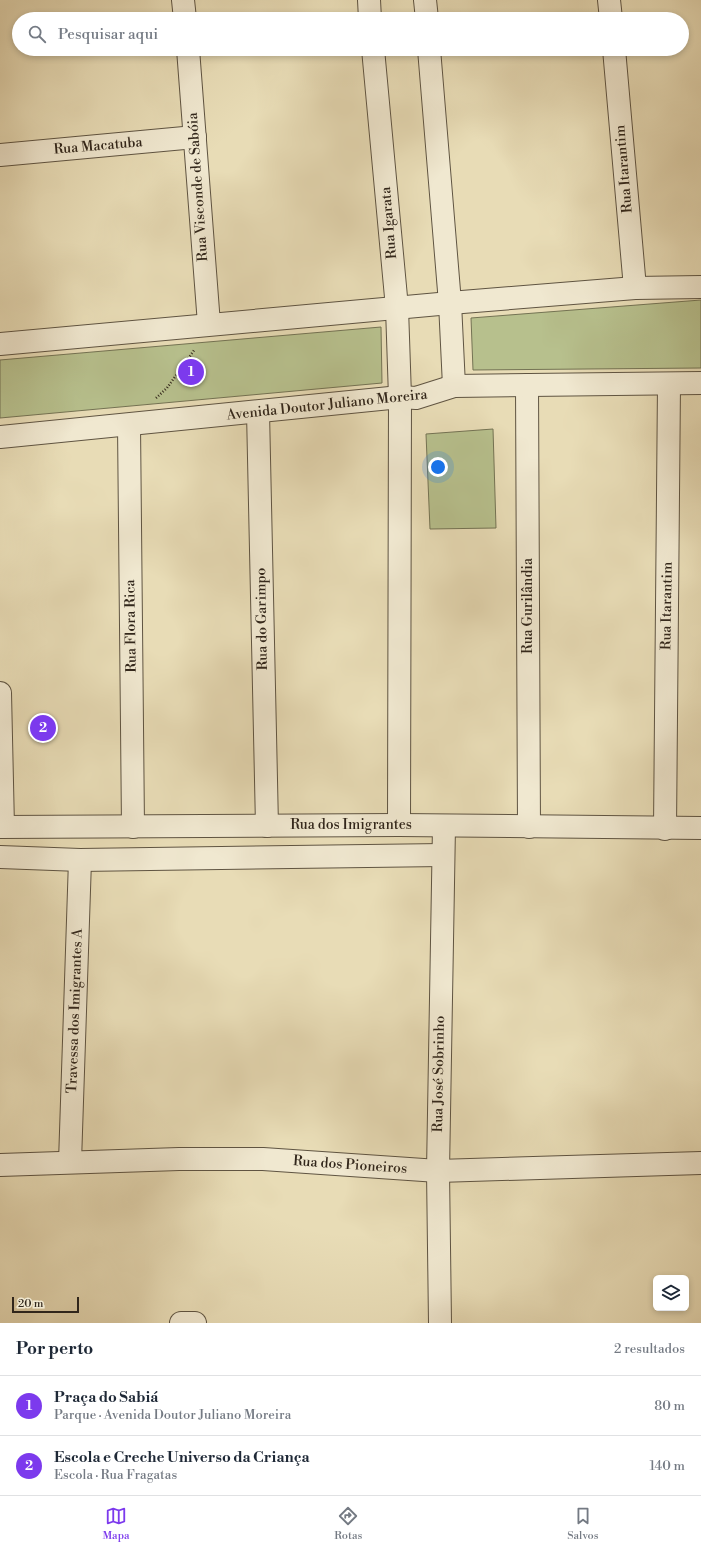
<!DOCTYPE html>
<html lang="pt">
<meta charset="utf-8">
<style>
:root{--surface:#fff;--page:#f2f2f3;--text:#1f2937;--muted:#747a83;--line:#e0e1e3;--accent:#7c3aed}
body{margin:0;font-family:"Libre Bodoni",serif;background:var(--page);color:var(--text)}
.controls{position:absolute;right:12px;bottom:12px;display:grid;overflow:hidden;border-radius:6px;box-shadow:0 2px 6px #0003}
.controls button{width:36px;height:36px;display:grid;place-items:center;padding:0;border:0;border-bottom:1px solid var(--line);background:var(--surface);color:var(--text);font:20px sans-serif}
.scale{position:absolute;left:12px;bottom:10px;width:67px;box-sizing:border-box;padding-left:4px;border:2px solid #31261b;border-top:0;font-size:11px;line-height:14px;white-space:nowrap;color:#31261b;-webkit-text-stroke:3px #f0e8d0;paint-order:stroke}
.you{position:absolute;left:438px;top:467px;width:14px;height:14px;margin:-10px;border:3px solid #fff;border-radius:50%;background:#1a73e8;box-shadow:0 0 0 6px #1a73e833}
.badge{display:grid;place-items:center;width:26px;height:26px;border-radius:50%;background:var(--accent);color:#fff;font-size:13px;font-weight:700}
.pin{position:absolute;translate:-50% -50%;border:2px solid #fff;box-shadow:0 1px 4px #0006}
.list{margin:0;padding:0;list-style:none}
h2{display:flex;justify-content:space-between;align-items:center;height:52px;margin:0;padding:0 16px;font-size:17px}
h2 small{font-size:13px;font-weight:400;color:var(--muted)}
.list li{display:grid;grid-template-columns:26px 1fr auto;gap:12px;align-items:center;box-sizing:border-box;height:60px;padding:0 16px;border-top:1px solid var(--line)}
.list b{display:block;font-size:15px;white-space:nowrap}
.list p{margin:0;font-size:13px;white-space:nowrap;color:var(--muted)}
.list em{font-size:13px;font-style:normal;color:var(--muted)}
.icon{flex:none;width:22px;height:22px;fill:none;stroke:currentColor;stroke-width:2;stroke-linecap:round;stroke-linejoin:round}
.map{position:relative;flex:none;width:701px;height:1323px;overflow:hidden}
.search{position:absolute;background:var(--surface);box-shadow:0 2px 6px #0003;left:12px;right:12px;top:12px;height:44px;display:flex;align-items:center;gap:10px;box-sizing:border-box;padding:0 14px;border-radius:22px;color:var(--muted);font-size:15px}
.sheet{height:172px;background:var(--surface)}
nav{display:flex;justify-content:space-around;align-items:center;box-sizing:border-box;height:56px;border-top:1px solid var(--line);background:var(--surface);font-size:11px;color:var(--muted)}
nav a{display:grid;justify-items:center;gap:2px}
nav .on{color:var(--accent)}
.map>svg:first-child{display:block}
.park{fill:#b7c08d;stroke:#747354}
.lines{fill:none;stroke-linecap:round;stroke-linejoin:round}
.minor-casing{stroke:#5f5442;stroke-width:24}
.path{stroke:#31261b;stroke-width:2.5;stroke-dasharray:1 2;stroke-linecap:butt}
.minor{stroke:#f0e8d0;stroke-width:22}
.labels{text-anchor:middle;dominant-baseline:central;stroke-width:3.5;stroke-linejoin:round;paint-order:stroke}
.street-label{font-size:14px;fill:#31261b;stroke:#f0e8d0}
</style>
<div class="map">
<svg width="701" height="1323" viewBox="0 0 701 1323">
<rect width="100%" height="100%" fill="#e8dcb6"/>
<filter id="stains"><feTurbulence type="fractalNoise" baseFrequency=".005" numOctaves="4"/><feColorMatrix values="0 0 0 0 .2 0 0 0 0 .09 0 0 0 0 .02 0 0 0 .5 -.17"/></filter>
<radialGradient id="worn" r=".72"><stop offset=".6" stop-color="#630" stop-opacity="0"/><stop offset="1" stop-color="#630" stop-opacity=".3"/></radialGradient>
<g class="park">
<polygon points="701,300 701,368 473,370 471,318"/>
<polygon points="381,327 382,383 0,418 0,360"/>
<polygon points="493,429 496,528 430,529 426,434"/>
</g>
<g class="lines">
<defs>
<g id="minor">
<polyline points="183,0 185,19"/>
<polyline points="369,0 370,19"/>
<polyline points="425,0 427,19"/>
<polyline points="609,0 611,19"/>
<polyline points="188,49 209,324"/>
<polyline points="373,49 397,308 400,397 399,825"/>
<polyline points="429,49 450,303 454,386"/>
<polyline points="614,49 635,288"/>
<polyline points="0,155 195,137"/>
<polyline points="0,344 450,303 635,288 701,287"/>
<polyline points="527,385 529,827"/>
<polyline points="258,412 267,826"/>
<polyline points="129,425 133,827"/>
<polyline points="0,437 400,397 416,398 454,386 701,383"/>
<polyline points="0,693 3,827"/>
<polyline points="0,827 399,825 701,828"/>
<polyline points="665,829 669,384"/>
<polyline points="0,857 80,860 443,855"/>
<polyline points="70,1162 80,860"/>
<polyline points="0,1165 179,1159 263,1159 438,1171 701,1163"/>
<polyline points="181,1323 195,1323"/>
<polyline points="440,1323 438,1171 444,826"/>
</g>
</defs>
<use href="#minor" class="minor-casing"/>
<polyline class="path" points="156,398 167,388 195,349"/>
<use href="#minor" class="minor"/>
</g>
<g class="labels">
<g class="street-label">
<text transform="translate(98 146) rotate(-5)">Rua Macatuba</text>
<text transform="translate(624 169) rotate(-95)">Rua Itarantim</text>
<text transform="translate(198 187) rotate(-94)">Rua Visconde de Sabóia</text>
<text transform="translate(389 223) rotate(-95)">Rua Igarata</text>
<text transform="translate(327 405) rotate(-6)">Avenida Doutor Juliano Moreira</text>
<text transform="translate(528 606) rotate(-90)">Rua Gurilândia</text>
<text transform="translate(667 606) rotate(-89)">Rua Itarantim</text>
<text transform="translate(262 619) rotate(-91)">Rua do Garimpo</text>
<text transform="translate(131 626) rotate(-91)">Rua Flora Rica</text>
<text x="351" y="825">Rua dos Imigrantes</text>
<text transform="translate(75 1011) rotate(-88)">Travessa dos Imigrantes A</text>
<text transform="translate(439 1074) rotate(-89)">Rua José Sobrinho</text>
<text transform="translate(350 1165) rotate(4)">Rua dos Pioneiros</text>
</g>
</g>
<rect width="100%" height="100%" filter="url(#stains)"/>
<rect width="100%" height="100%" fill="url(#worn)"/>
</svg>
<div class="controls">
<button><svg class="icon" aria-label="layers" viewBox="0 0 24 24"><path d="M12 4l9 5-9 5-9-5zM3 14l9 5 9-5"/></svg></button>
</div>
<div class="scale">20 m</div>
<div class="you"></div>
<div class="pin badge" style="left:191px;top:372px">1</div>
<div class="pin badge" style="left:43px;top:728px">2</div>
<div class="search"><svg class="icon" aria-label="search" viewBox="0 0 24 24"><circle cx="10" cy="10" r="6"/><path d="M15 15l6 6"/></svg>Pesquisar aqui</div>
</div>
<section class="sheet">
<h2>Por perto<small>2 resultados</small></h2>
<ul class="list">
<li><span class="badge">1</span><div><b>Praça do Sabiá</b><p>Parque · Avenida Doutor Juliano Moreira</p></div><em>80 m</em></li>
<li><span class="badge">2</span><div><b>Escola e Creche Universo da Criança</b><p>Escola · Rua Fragatas</p></div><em>140 m</em></li>
</ul>
</section>
<nav>
<a class="on"><svg class="icon" aria-label="map" viewBox="0 0 24 24"><path d="M3 6l6-2 6 2 6-2v14l-6 2-6-2-6 2zM9 4v14M15 6v14"/></svg>Mapa</a>
<a><svg class="icon" aria-label="directions" viewBox="0 0 24 24"><path d="M12 3l9 9-9 9-9-9zM9 14v-3h6M13 9l2 2-2 2"/></svg>Rotas</a>
<a><svg class="icon" aria-label="saved" viewBox="0 0 24 24"><path d="M7 4h10v16l-5-4-5 4z"/></svg>Salvos</a>
</nav>
